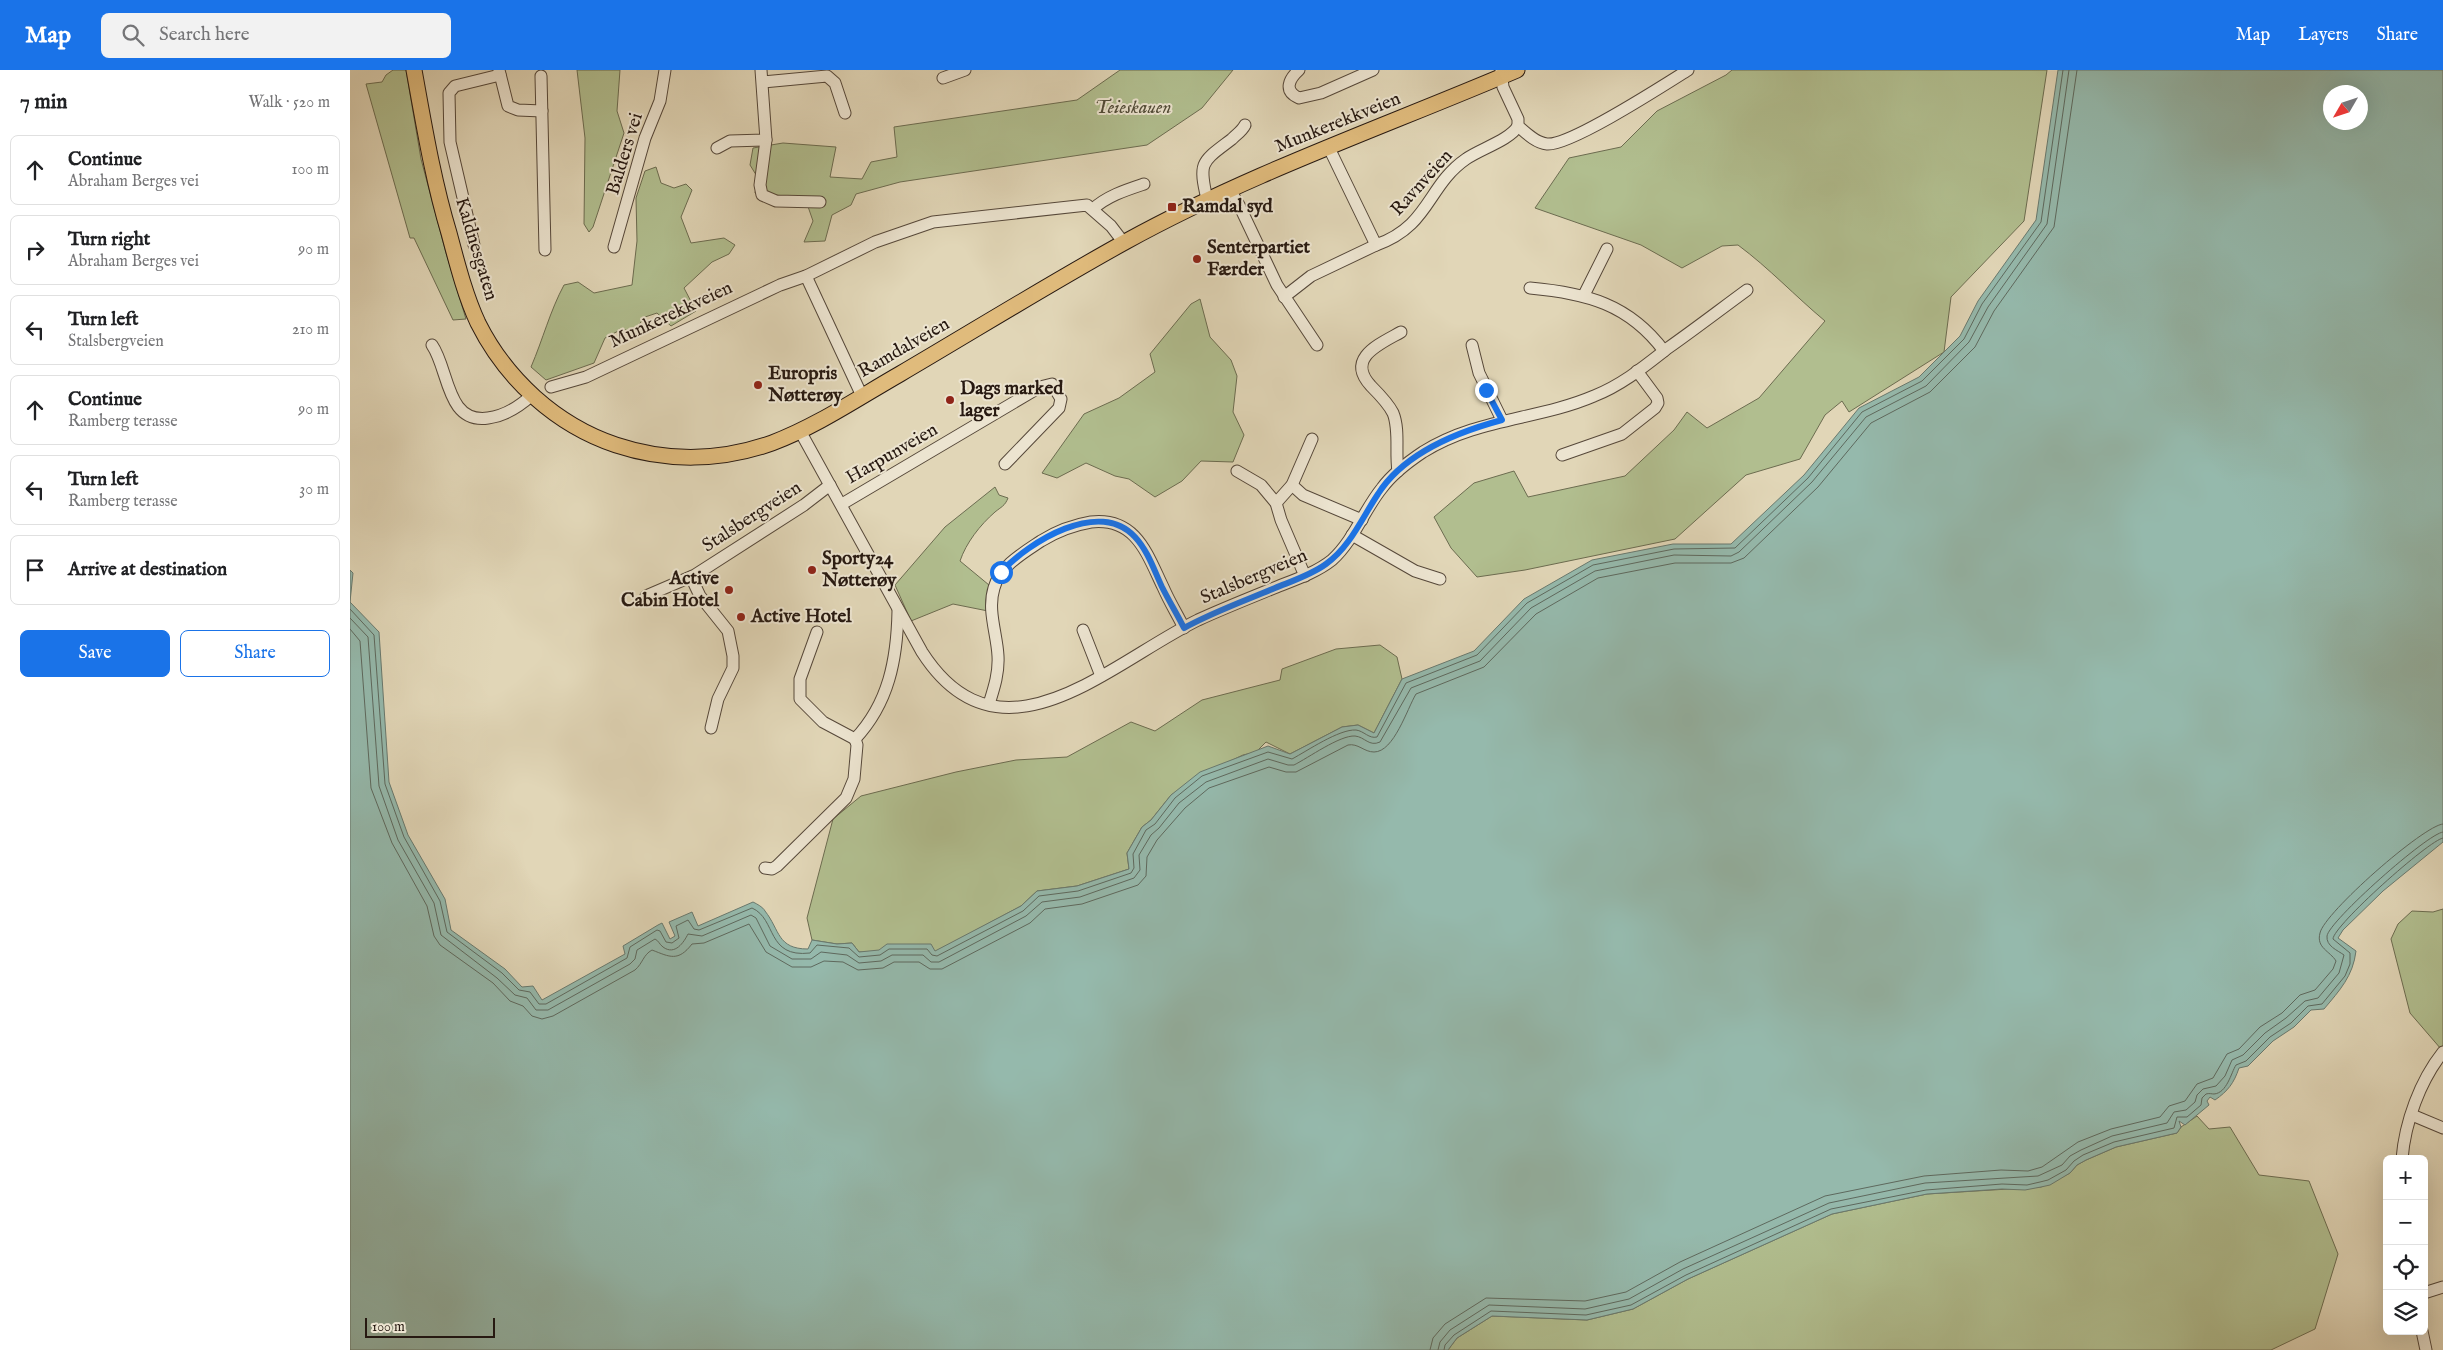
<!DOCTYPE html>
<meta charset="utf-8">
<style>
:root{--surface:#fff;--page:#f2f2f2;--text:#202124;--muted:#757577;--line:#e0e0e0;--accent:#1a73e8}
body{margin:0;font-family:"IM FELL English",serif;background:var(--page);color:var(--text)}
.controls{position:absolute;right:15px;bottom:15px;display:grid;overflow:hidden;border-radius:8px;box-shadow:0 5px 20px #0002}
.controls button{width:45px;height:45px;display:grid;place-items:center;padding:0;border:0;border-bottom:1px solid var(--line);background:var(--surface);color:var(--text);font:25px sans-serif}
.compass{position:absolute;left:1973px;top:15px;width:45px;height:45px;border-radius:50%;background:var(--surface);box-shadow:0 5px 20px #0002;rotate:231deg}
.scale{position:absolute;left:15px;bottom:12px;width:130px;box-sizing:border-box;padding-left:5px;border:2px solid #271911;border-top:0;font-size:14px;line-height:18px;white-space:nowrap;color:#271911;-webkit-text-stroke:4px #ece4d0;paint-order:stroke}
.stop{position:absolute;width:15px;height:15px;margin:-11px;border:4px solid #1a73e8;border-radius:50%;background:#fff}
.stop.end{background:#1a73e8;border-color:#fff;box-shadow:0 1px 5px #0008}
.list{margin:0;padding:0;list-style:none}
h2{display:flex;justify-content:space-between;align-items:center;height:65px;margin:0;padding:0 20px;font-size:21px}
h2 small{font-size:16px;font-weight:400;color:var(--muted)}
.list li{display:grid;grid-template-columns:32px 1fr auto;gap:15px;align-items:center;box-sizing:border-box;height:70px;margin:0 10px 10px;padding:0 10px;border:1px solid var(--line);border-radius:8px}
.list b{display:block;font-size:19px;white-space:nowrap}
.list p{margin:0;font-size:16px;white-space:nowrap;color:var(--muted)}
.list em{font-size:16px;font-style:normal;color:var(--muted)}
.actions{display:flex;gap:10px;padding:15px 20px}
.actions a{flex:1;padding:11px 0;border:1px solid var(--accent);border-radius:8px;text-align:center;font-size:18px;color:var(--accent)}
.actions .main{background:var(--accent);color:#fff}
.icon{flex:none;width:28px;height:28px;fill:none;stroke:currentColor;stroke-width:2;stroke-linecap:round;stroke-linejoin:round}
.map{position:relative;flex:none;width:2093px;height:1280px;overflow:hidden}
header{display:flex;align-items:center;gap:30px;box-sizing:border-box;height:70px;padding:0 25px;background:var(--accent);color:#fff}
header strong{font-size:24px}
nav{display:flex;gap:28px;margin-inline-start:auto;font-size:18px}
.search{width:350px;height:45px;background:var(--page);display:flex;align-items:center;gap:12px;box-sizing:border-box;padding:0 18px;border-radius:8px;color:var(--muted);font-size:19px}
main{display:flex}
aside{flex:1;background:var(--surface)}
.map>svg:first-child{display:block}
.green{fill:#b1be8f;stroke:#6c6c50}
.water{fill:#95b9ac;stroke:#69796e;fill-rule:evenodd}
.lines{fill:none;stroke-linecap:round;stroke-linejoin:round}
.shore{stroke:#5e695e;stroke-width:1}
.minor-casing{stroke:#56483a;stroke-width:13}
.major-casing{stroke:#271911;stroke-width:17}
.minor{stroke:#ece4d0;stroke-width:11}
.major{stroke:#e0bb7c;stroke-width:15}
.route{stroke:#1a73e8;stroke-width:6}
.poi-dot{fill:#8f2418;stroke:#ece4d0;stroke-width:2}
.labels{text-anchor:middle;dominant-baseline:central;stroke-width:4;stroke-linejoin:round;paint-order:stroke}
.park-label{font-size:19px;font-style:italic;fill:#504b37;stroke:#ece4d0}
.street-label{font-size:19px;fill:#271911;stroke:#ece4d0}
.poi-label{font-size:19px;font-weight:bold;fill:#271911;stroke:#ece4d0;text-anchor:start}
</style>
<header>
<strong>Map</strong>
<div class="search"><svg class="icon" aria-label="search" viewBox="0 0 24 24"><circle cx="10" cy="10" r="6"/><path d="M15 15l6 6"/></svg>Search here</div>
<nav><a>Map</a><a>Layers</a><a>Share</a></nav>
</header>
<main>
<aside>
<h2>7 min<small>Walk · 520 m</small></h2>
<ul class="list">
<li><svg class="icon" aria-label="ahead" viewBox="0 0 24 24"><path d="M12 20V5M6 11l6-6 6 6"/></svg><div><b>Continue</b><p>Abraham Berges vei</p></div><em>100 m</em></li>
<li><svg class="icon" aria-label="right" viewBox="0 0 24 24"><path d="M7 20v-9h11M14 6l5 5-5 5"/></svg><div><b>Turn right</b><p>Abraham Berges vei</p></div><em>90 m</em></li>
<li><svg class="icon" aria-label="left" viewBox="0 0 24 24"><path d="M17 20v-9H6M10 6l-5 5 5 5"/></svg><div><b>Turn left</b><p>Stalsbergveien</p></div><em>210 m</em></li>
<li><svg class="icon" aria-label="ahead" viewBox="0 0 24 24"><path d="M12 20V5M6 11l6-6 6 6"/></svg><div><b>Continue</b><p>Ramberg terasse</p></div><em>90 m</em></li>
<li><svg class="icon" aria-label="left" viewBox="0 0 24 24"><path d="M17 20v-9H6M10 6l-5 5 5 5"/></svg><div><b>Turn left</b><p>Ramberg terasse</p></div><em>30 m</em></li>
<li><svg class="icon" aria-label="arrive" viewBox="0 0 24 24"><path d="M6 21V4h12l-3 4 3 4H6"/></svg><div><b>Arrive at destination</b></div></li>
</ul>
<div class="actions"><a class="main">Save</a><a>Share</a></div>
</aside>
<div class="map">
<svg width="2093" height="1280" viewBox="0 0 2093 1280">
<rect width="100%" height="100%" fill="#e1d6b7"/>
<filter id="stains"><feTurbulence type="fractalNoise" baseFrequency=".004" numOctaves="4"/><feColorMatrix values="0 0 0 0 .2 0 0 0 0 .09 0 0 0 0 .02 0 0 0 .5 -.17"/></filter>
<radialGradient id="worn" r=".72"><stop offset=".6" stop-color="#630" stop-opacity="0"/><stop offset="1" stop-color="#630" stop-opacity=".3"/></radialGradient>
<g class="green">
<polygon points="43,0 56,0 71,89 96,183 116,249 103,250 64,168 60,168 16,14 32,12 36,5"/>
<polygon points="227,0 270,0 267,41 274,63 243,157 239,162 234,154 235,68"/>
<polygon points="770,0 883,0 852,38 797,75 550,112 506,124 501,135 482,145 475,171 454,172 463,151 455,128 405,123 408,108 400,95 403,78 433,73 486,77 480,107 512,109 521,92 547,87 544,57 727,30"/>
<path d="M1382 0H1697L1674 151 1601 227 1594 282 1499 342 1492 331 1475 345 1450 389 1396 405 1325 469 1175 500 1127 507 1101 478 1084 447 1124 413 1164 401 1178 427 1275 406 1324 360 1337 342 1357 358 1409 328 1475 251C1445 226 1419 198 1388 175L1372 176 1332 198 1291 175 1185 138 1219 88 1271 77 1307 41 1376 5Z"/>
<path d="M306 97 311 113 324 118 336 114 342 120 331 147 341 173 374 168 385 175 379 184 362 192 334 218 346 241 321 256 307 243 295 247 283 262 272 259 255 268 244 293 196 310 181 297C193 269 200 241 214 215L228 212 244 223 282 215 287 171 286 128 295 101Z"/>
<polygon points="850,229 860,267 881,290 887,306 883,342 894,365 883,392 851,391 832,411 805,427 779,409 765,406 736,393 707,408 692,403 734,344 769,328 805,302 800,284 841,234"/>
<path d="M645 417 649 425 658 428C655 436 651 437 645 442 630 455 616 473 610 491L639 515 638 541 603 534 561 551 545 515 595 457Z"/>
<polygon points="1030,575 1047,587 1052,609 1024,663 1008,655 992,657 940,684 916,672 906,682 893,685 876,693 821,725 801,750 792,757 777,783 779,799 727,816 687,821 671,836 585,882 509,882 502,873 487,874 462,870 457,848 483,749 511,726 606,702 666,690 717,687 781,652 805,661 852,630 930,610 932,599 986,579"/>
<polygon points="2093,839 2093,976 2091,979 2060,943 2041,869 2048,854 2062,841 2083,842"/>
<polygon points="1847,1046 1859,1059 1880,1057 1909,1105 1959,1111 1988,1184 1965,1259 1921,1280 1098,1280 1107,1268 1142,1246 1237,1250 1283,1239 1338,1209 1482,1144 1577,1124 1691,1117 1720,1103 1727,1095 1736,1090 1766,1077 1827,1063 1831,1057"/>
</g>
<path class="water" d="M1708 0H2093V772L2033 821 1993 860 1988 868 2006 881C2003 906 1990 920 1974 939L1961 940 1944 957 1923 971 1898 996 1889 998C1884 1013 1878 1021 1865 1030L1860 1027 1857 1031 1859 1035 1835 1055 1829 1051 1831 1057 1827 1063 1766 1077 1736 1090 1727 1095 1720 1103 1700 1115 1691 1117 1675 1120 1652 1119 1577 1124 1482 1144 1338 1209 1283 1239 1237 1250 1142 1246 1107 1268 1098 1280H0V500L3 503 0 532 29 562 39 712 58 765 95 829 101 860 155 899 172 917 183 916 192 930 275 884 273 876 308 855 312 853 320 869 325 866 319 852 342 842 348 856 403 832C407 834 413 837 415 841 430 860 427 879 458 879L462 870 487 874 502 873 509 882 529 880 537 874H581L585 881 671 836 687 821 727 816 779 799 777 783 792 757 801 750 821 725 850 702 918 676 940 684 992 657 1008 655 1024 663 1052 609 1124 581 1174 529 1242 490 1323 474H1381L1454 405 1509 338 1569 307 1610 266 1628 231 1686 150ZM1980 22H2010V52H1980Z"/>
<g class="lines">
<g class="shore">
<path d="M0 539 24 565 35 714 54 767 90 831 97 862 152 903 169 920 180 922 189 934H196L277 888 280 877 307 860 310 861 316 872 322 873 329 868 326 856 338 850 344 859 349 860 402 838C427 849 416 888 460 883L467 875 499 878 509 887 530 885 539 879H577L582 885 587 886 673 841 689 826 728 821 781 803 784 798 783 784 796 760 805 754 825 728 852 706 918 682 942 689C957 681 989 659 1006 660 1014 661 1019 669 1027 667L1056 613 1127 585 1177 533 1243 495 1324 479 1385 478 1458 408 1512 342 1572 311 1614 269 1632 234 1691 152 1713 0"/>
<path d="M0 548 18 567 29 716 48 770 84 833 91 865 147 908 165 925 177 928 186 940H198L280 894 285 889 287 880 305 869C309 871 309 874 313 877 325 886 334 872 338 864L352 866 401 845 406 848 420 876 442 889H461L471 882 497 885 509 893 531 891 542 885H573L581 892H589L676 846 692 832 730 827 784 808 790 800 789 785 801 765 809 758 829 733 856 712 918 689 938 695H944C958 688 990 665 1005 666 1015 667 1019 677 1030 672L1061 618 1130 591 1181 538 1245 501 1324 485 1381 486 1389 482 1462 412 1516 347 1576 316 1619 272 1638 237 1697 154 1719 0"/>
<path d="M0 559 10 571 21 718 42 773 77 836 84 866 90 875 143 913 160 931 173 936 182 946 192 949 203 946 285 900C293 893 293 885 302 880 320 887 328 892 342 874L354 873 399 854 416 882 442 897H461L474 891 493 892 508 900 533 898 544 892H569L580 899H592L680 853 695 839 732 834 788 815 796 806 797 787 807 770 835 738 859 718 919 697 936 702H946L998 675C1008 673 1014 682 1024 682 1044 682 1057 639 1066 624L1134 597 1186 544 1248 508 1325 493H1381L1394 488 1468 417 1521 353 1580 322 1625 277 1644 241 1704 157 1727 0"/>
<path d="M1080 1280 1083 1268 1095 1254 1136 1228 1235 1231 1276 1222 1330 1192 1475 1126 1574 1106 1651 1100 1678 1101 1692 1097 1728 1072 1761 1059 1810 1047 1819 1036 1835 1031 1847 1014 1863 1008 1877 984 1889 979 1910 957 1932 943 1950 925 1965 920 1983 899 1986 891C1980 881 1966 878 1970 863 1974 843 2074 755 2093 754"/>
<path d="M1088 1280 1090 1272 1100 1260 1139 1235 1235 1239 1279 1229 1333 1199 1479 1133 1575 1113 1688 1106 1712 1095 1720 1086 1731 1080 1762 1066 1817 1053 1824 1042 1836 1040 1845 1032 1847 1025 1853 1019 1866 1016 1875 1006 1882 990 1893 985 1915 963 1936 948 1955 931 1968 928 1989 903 1994 885C1987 880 1976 876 1977 866 1979 851 2078 763 2093 762"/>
<path d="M1094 1280 1095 1275 1104 1265 1141 1241 1236 1245 1281 1235 1336 1205 1481 1139 1576 1120 1652 1114 1677 1115 1690 1112 1698 1110 1716 1100 1724 1091 1733 1085 1764 1072 1824 1058 1827 1047H1837L1851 1035 1852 1028 1856 1024C1859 1023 1862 1024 1864 1024 1877 1023 1881 1003 1886 995L1896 991 1920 967 1941 953 1958 936 1972 934 1995 906 2000 894V883L1983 869C1983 856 2079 770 2093 768"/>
</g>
<defs>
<g id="minor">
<polyline points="149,0 158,36 168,40 192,41"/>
<path d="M949 0C939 9 933 21 949 28L971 23 1023 0"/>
<path d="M1151 0 1153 17 1168 49V56C1176 63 1186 73 1197 74 1220 76 1314 15 1338 0"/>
<polyline points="191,6 195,180"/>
<polyline points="593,8 615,0"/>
<polyline points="413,12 477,6 485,13 495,43"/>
<polyline points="416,70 410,115 412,125 426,131 470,132"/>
<polyline points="367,78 380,71 416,70 411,0"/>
<path d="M979 78 1026 175C1080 156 1077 116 1116 89 1130 79 1160 70 1168 56"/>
<polyline points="880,120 889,135 927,215 967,275"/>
<path d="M857 129C848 91 852 92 882 69 887 64 892 61 895 55"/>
<path d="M743 139C757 126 776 120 794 114"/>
<polyline points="124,175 100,72 99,23 105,16 150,5"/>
<polyline points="264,177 295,68 310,31 315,0"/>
<polyline points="456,206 512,326"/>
<path d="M1180 218C1236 223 1279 234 1314 281"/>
<polyline points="1234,225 1257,179"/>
<polyline points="934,227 961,206 1026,175"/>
<path d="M82 275C99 299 96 354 138 348 154 346 170 336 182 325"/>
<polyline points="1122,275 1129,303 1152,350"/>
<polyline points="201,317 236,307 430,215 456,206 525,172 583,152 737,135 761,156 774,173"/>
<path d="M450 361 572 582C650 704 760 593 848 550 874 538 902 527 929 516 947 509 967 502 982 490 1004 470 1014 440 1032 418 1043 403 1058 392 1073 382 1127 348 1188 350 1244 326 1272 315 1295 296 1318 278 1345 259 1371 239 1397 220"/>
<polyline points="1212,385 1272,364 1305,338 1308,333 1307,328 1287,301"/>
<polyline points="887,401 911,415 926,433 931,450 955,506"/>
<path d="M1048 401C1045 383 1050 360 1043 343 1038 333 1029 324 1021 316 995 288 1030 274 1051 262"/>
<polyline points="942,415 953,425 1012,450"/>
<polyline points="926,433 942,415 962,369"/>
<polyline points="492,434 690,317 702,314 711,329 709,338 655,394"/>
<polyline points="1002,465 1065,501 1090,509"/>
<polyline points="341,507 350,526 378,561 383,586 383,598 368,629 361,658"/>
<polyline points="296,526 345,505 454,435 480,415"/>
<polyline points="733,560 751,606"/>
<path d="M467 562 450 609V629L473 652 505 669C539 633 547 589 548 541"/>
<path d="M639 634C644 618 649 603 648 586 647 564 637 540 644 518 650 496 673 483 691 471 707 461 723 455 741 452 786 447 797 484 813 517 819 531 827 544 834 558"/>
<polyline points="415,798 422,799 427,796 496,728 504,709 507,675 505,669"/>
<polyline points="2062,1045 2093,1058"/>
<path d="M2052 1089C2055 1052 2070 1011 2093 982"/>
<polyline points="2074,1223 2093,1217"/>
<polyline points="2072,1261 2076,1280"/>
</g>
<path id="major" d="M64 0C74 55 83 110 99 163 107 193 115 225 128 253 156 309 206 355 266 375 317 392 371 391 422 373 467 356 508 328 550 304 625 260 699 214 775 172 900 103 1036 56 1167 0"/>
</defs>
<use href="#minor" class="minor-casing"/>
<use href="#major" class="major-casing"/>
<use href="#minor" class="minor"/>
<use href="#major" class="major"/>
</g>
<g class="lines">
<path class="route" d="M651 502C679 472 749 428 785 467 798 481 804 500 812 517 819 531 827 544 834 558 863 542 894 531 925 518 942 511 961 505 976 494 1000 477 1012 448 1028 424 1054 383 1107 362 1152 350L1136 320"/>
</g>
<g class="poi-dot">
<rect x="817" y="132" width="10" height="10" rx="2.5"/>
<circle cx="847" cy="189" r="5"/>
<circle cx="408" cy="315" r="5"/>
<circle cx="600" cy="330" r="5"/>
<circle cx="462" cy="500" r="5"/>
<circle cx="379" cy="520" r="5"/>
<circle cx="391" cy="547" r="5"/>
</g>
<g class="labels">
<g class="park-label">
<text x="783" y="38">Teieskauen</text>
</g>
<g class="street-label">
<text transform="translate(988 53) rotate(-22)">Munkerekkveien</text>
<text transform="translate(275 84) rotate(-73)">Balders vei</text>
<text transform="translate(1072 113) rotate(-48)">Ravnveien</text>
<text transform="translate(126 179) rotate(73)">Kaldnesgaten</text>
<text transform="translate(321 245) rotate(-25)">Munkerekkveien</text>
<text transform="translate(554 278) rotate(-30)">Ramdalveien</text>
<text transform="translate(542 384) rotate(-30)">Harpunveien</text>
<text transform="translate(402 447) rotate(-33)">Stalsbergveien</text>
<text transform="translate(904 507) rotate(-23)">Stalsbergveien</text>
</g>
<g class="poi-label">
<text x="832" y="137">Ramdal syd</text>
<text x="857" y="178">Senterpartiet<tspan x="857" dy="22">Færder</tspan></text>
<text x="418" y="304">Europris<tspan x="418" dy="22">Nøtterøy</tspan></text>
<text x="610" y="319">Dags marked<tspan x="610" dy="22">lager</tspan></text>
<text x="472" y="489">Sporty24<tspan x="472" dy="22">Nøtterøy</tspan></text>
<text x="369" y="509" text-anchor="end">Active<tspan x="369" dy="22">Cabin Hotel</tspan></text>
<text x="401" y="547">Active Hotel</text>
</g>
</g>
<rect width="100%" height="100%" filter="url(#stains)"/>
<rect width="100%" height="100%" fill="url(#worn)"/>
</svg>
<div class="controls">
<button>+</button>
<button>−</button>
<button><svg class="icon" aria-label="locate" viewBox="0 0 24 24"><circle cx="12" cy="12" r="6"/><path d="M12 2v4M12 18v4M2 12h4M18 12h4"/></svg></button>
<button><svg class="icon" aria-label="layers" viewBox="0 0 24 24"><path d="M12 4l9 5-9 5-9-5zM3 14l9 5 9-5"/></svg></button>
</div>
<svg class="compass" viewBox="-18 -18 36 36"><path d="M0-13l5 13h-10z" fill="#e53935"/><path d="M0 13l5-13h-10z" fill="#757577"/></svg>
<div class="scale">100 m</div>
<div class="stop" style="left:651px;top:502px"></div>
<div class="stop end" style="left:1136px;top:320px"></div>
</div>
</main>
